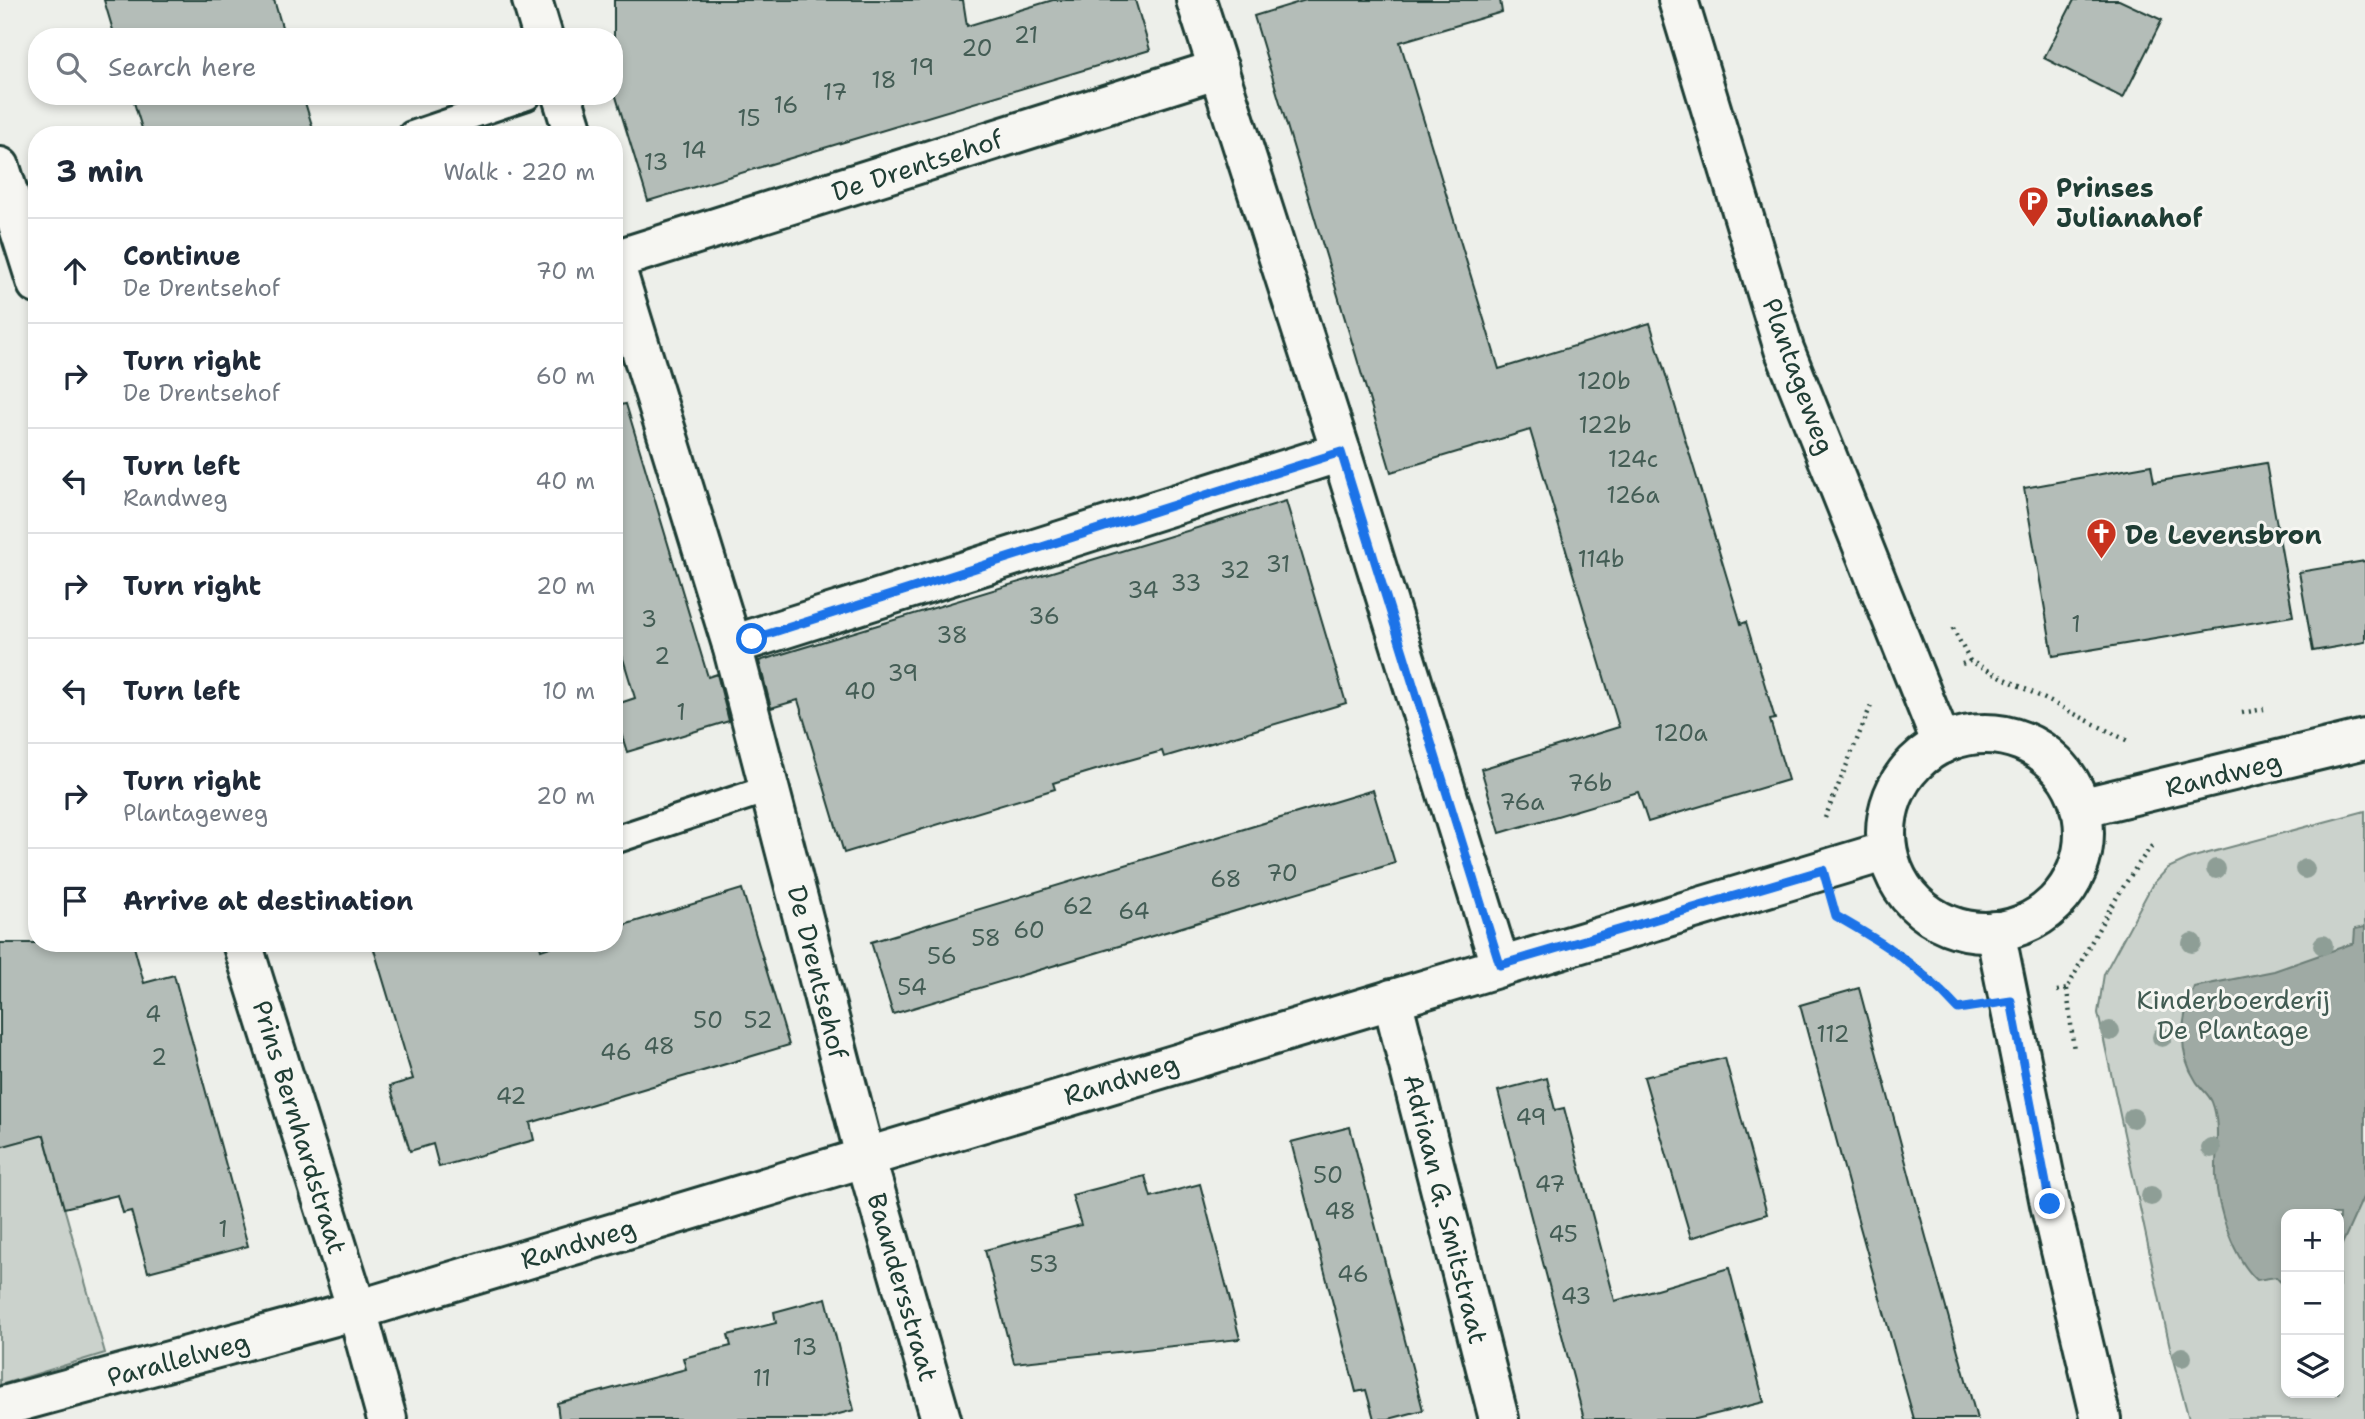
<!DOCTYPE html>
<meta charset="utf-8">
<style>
:root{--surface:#fff;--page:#f2f2f3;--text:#1f2937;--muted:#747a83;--line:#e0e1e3}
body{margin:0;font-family:"Shantell Sans",sans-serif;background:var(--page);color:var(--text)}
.controls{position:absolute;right:21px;bottom:21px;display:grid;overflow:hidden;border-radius:14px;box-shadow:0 4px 10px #0003}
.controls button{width:63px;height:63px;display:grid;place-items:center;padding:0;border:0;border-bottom:2px solid var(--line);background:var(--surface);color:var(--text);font:35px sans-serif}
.stop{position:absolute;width:21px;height:21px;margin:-16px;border:5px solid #1a73e8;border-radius:50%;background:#fff}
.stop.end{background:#1a73e8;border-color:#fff;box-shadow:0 2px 7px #0008}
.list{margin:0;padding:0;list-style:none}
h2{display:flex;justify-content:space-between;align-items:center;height:91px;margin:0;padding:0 28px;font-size:30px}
h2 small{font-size:23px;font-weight:400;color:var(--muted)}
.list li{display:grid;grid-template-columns:46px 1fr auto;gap:21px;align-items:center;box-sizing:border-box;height:105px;padding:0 28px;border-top:2px solid var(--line)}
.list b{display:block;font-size:26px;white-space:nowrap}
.list p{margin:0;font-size:23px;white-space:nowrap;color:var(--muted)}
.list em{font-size:23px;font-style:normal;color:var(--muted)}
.icon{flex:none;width:38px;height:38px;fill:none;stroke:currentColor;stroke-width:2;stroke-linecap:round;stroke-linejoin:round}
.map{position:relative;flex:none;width:2365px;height:1419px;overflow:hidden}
.search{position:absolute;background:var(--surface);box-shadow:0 4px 10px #0003;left:28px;top:28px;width:595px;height:77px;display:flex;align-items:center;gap:18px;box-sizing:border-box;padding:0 24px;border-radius:28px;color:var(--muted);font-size:26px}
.panel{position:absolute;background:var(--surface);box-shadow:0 4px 10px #0003;left:28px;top:126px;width:595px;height:826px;border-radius:28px}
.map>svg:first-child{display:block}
.green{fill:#cbd2cc;stroke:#758880;stroke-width:2;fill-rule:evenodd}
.water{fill:#9faaa4;stroke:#6c7e77;stroke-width:2}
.building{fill:#b4bdb8;stroke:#1f3d34;stroke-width:2}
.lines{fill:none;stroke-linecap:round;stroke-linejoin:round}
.service-casing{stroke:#1f3d34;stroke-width:32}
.minor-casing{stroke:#1f3d34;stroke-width:44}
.tertiary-casing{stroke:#1f3d34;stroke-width:44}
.path{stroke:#1f3d34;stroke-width:4.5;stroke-dasharray:2 5;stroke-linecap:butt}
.service{stroke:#f6f6f2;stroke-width:26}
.minor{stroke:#f6f6f2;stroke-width:38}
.tertiary{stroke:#f6f6f2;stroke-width:38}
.tree{fill:#8e9e96}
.route{stroke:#1a73e8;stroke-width:9}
.labels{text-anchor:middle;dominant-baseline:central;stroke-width:6;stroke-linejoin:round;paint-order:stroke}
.number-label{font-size:23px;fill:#445d55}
.street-label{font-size:26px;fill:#1f3d34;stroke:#f6f6f2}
.poi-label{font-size:26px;font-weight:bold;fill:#1f3d34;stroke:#f6f6f2;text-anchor:start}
.park-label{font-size:26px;fill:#415b52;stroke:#f6f6f2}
</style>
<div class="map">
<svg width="2365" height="1419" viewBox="0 0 2365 1419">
<rect width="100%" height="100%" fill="#edefea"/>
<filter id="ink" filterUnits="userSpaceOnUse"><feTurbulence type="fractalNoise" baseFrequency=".0143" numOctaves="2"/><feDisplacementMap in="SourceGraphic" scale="14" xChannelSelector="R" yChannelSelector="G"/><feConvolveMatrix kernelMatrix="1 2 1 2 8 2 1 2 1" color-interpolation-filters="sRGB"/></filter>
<g filter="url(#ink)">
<g class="green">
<path d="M2365 811V1419H2189L2171 1352 2098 1013 2104 974 2152 885 2168 868 2190 858ZM2286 1214H2339V1393H2286Z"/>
<polygon points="0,979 105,1353 0,1385"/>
</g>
<path class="water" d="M2365 927V1193L2339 1251V1214H2286V1288L2276 1277 2257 1280C2234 1259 2217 1209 2216 1177 2215 1153 2221 1125 2212 1102 2209 1094 2200 1088 2196 1081 2177 1052 2181 1018 2194 987L2274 971 2354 943 2355 929Z"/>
<g class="building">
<polygon points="104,0 274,0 285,37 115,37"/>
<polygon points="614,0 963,0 967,26 1053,0 1135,0 1150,50 648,201 614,90"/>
<polygon points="1306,0 1500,0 1502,12 1400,42 1499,369 1650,323 1741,624 1746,622 1775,719 1770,720 1788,780 1648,822 1638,792 1500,833 1481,769 1619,727 1530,430 1391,472 1254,16"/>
<polygon points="2074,0 2119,0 2162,20 2123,98 2044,58"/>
<polygon points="132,96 303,96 315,135 144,135"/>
<polygon points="626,404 708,677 717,674 729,721 627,752 614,711 614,705 635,698 614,629 614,406"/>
<polygon points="2266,463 2293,616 2053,656 2024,488 2151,465 2154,482"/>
<polygon points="1286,501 1346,703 1164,757 1162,751 1119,763 1053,783 1055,789 844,853 798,700 771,708 759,661"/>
<polygon points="2365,561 2365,642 2313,651 2299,572"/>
<polygon points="1373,790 1395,863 893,1014 871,942"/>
<polygon points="742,889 789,1045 530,1123 534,1140 439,1167 433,1144 410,1151 390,1086 413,1079 372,943 539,943 541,950 562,943 614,943 614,928"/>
<polygon points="0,943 133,943 144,983 174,975 248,1246 148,1272 131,1211 123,1213 118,1195 64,1208 44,1135 0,1147"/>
<polygon points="1859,988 1926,1237 1977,1419 1914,1419 1858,1220 1800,1005"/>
<polygon points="1725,1058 1767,1214 1691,1238 1644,1077"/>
<polygon points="1547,1078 1555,1110 1564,1108 1615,1301 1729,1268 1764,1402 1696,1419 1584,1419 1498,1091"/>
<polygon points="1350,1127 1423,1410 1389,1419 1374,1419 1366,1390 1356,1392 1291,1142"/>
<polygon points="1145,1176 1151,1197 1200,1184 1240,1339 1014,1363 985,1250 1081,1225 1072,1195"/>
<polygon points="826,1298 854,1410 820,1419 559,1419 557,1403 686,1369 683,1358 731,1346 728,1335 776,1323 774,1312"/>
</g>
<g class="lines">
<defs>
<g id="service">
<polyline points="412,135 527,96"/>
<polyline points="614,840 771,788"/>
</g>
<g id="minor">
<polyline points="532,0 543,37"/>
<polyline points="1196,0 1341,452 1500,965"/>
<polyline points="562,96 574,135"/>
<polyline points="0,167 37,284"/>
<polyline points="614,260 1219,69"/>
<polyline points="614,262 732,645 865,1156 941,1419"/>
<polyline points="732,645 1341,452"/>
<polyline points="242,943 357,1310 387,1419"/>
<polyline points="1392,999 1499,1419"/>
<polyline points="0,1407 357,1310 1887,851"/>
</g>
<g id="tertiary">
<polyline points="1678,0 1784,349 1942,744"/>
<circle cx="1985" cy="833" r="99"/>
<polyline points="2080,808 2365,739"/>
<polyline points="1995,931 2050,1204 2101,1419"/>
</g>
</defs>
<use href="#service" class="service-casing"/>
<use href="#minor" class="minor-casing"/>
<use href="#tertiary" class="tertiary-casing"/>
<g class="path">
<polyline points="1953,628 1970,661"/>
<polyline points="1962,664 1970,661 2130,742"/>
<polyline points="2242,713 2264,709"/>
<polyline points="1825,818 1872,703"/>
<polyline points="1839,918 1897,951 1929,977 1959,1009"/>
<polyline points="2067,989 2074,1051"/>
<path d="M2057 991 2067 989C2093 938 2119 888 2154 843"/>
</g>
<use href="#service" class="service"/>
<use href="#minor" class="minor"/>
<use href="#tertiary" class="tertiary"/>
</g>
<g class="tree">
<circle cx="2216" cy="869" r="10"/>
<circle cx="2305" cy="869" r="10"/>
<circle cx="2192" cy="943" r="10"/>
<circle cx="2323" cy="945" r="10"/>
<circle cx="2110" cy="1031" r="10"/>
<circle cx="2162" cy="1037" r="10"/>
<circle cx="2133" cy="1118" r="10"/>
<circle cx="2211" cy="1148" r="10"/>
<circle cx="2151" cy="1196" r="10"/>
<circle cx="2182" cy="1357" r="10"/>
</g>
</g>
<g class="lines" filter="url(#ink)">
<path class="route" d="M752 639 1341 452 1500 965 1823 870 1836 916C1887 945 1918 965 1958 1009L2011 1001 2050 1204"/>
</g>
<defs>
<symbol id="parking-pin" viewBox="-11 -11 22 30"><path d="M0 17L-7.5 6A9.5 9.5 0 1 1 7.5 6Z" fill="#c8321e" stroke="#f6f6f2"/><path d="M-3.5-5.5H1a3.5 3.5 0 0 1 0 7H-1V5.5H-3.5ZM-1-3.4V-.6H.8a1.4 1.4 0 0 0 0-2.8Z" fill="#fff"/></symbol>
<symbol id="church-pin" viewBox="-11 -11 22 30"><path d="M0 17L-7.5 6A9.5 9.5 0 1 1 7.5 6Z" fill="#c8321e" stroke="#f6f6f2"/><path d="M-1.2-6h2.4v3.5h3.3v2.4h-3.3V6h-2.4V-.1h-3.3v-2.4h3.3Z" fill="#fff"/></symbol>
</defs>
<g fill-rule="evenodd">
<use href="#parking-pin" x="2016" y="184" width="35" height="47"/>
<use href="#church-pin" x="2084" y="516" width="35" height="47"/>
</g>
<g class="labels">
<g class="number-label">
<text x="1026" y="35">21</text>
<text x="977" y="48">20</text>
<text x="922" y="67">19</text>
<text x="884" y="80">18</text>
<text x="835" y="92">17</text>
<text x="786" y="105">16</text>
<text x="749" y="118">15</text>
<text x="694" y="150">14</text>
<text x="656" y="162">13</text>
<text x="1604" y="381">120b</text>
<text x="1605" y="425">122b</text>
<text x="1633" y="459">124c</text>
<text x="1633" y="495">126a</text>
<text x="1601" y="559">114b</text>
<text x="1278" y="564">31</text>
<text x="1235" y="570">32</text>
<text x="1186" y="583">33</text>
<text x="1143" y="590">34</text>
<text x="1044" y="616">36</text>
<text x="649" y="619">3</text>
<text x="2076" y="624">1</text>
<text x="952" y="635">38</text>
<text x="662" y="656">2</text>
<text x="903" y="673">39</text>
<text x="860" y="691">40</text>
<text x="681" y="712">1</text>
<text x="1681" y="733">120a</text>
<text x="1590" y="783">76b</text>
<text x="1522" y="802">76a</text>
<text x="1282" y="873">70</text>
<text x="1226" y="879">68</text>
<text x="1078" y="906">62</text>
<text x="1134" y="911">64</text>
<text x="1029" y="930">60</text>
<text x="986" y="938">58</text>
<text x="942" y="956">56</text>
<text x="912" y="987">54</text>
<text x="153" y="1014">4</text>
<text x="708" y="1020">50</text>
<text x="758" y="1020">52</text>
<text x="1833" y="1034">112</text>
<text x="659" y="1046">48</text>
<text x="616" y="1052">46</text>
<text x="159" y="1057">2</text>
<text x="511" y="1096">42</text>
<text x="1531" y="1117">49</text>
<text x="1328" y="1175">50</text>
<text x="1550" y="1184">47</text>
<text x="1340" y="1211">48</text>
<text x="223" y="1229">1</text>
<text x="1563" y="1234">45</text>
<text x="1044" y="1264">53</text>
<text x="1353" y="1274">46</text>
<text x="1576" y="1296">43</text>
<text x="805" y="1347">13</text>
<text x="762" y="1378">11</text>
</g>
<g class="street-label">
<text transform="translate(917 165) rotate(-18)">De Drentsehof</text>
<text transform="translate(1799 376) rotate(70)">Plantageweg</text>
<text transform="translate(2223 774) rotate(-14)">Randweg</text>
<text transform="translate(818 972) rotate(76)">De Drentsehof</text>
<text transform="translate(1121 1079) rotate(-17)">Randweg</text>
<text transform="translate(300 1127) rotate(73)">Prins Bernhardstraat</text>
<text transform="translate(1446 1209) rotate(76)">Adriaan G. Smitstraat</text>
<text transform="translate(578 1243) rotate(-17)">Randweg</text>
<text transform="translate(903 1287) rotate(74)">Baandersstraat</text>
<text transform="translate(178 1359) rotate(-15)">Parallelweg</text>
</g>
<g class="poi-label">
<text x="2056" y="187">Prinses<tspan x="2056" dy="30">Julianahof</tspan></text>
<text x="2125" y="534">De Levensbron</text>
</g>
<g class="park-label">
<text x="2233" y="999">Kinderboerderij<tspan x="2233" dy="30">De Plantage</tspan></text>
</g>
</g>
</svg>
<div class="controls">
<button>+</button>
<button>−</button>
<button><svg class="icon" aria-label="layers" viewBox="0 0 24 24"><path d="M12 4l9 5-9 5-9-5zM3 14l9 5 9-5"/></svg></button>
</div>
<div class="stop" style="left:752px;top:639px"></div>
<div class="stop end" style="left:2050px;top:1204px"></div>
<div class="search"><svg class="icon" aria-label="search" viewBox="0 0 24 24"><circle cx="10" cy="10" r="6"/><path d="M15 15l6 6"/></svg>Search here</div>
<section class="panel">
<h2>3 min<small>Walk · 220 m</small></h2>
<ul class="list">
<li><svg class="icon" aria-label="ahead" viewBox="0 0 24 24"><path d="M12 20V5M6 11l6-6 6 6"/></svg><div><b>Continue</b><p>De Drentsehof</p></div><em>70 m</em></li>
<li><svg class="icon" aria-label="right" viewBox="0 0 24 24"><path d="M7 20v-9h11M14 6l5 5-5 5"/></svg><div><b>Turn right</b><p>De Drentsehof</p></div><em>60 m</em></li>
<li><svg class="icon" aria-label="left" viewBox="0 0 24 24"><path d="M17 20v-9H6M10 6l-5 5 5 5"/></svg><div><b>Turn left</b><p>Randweg</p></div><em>40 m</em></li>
<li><svg class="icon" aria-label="right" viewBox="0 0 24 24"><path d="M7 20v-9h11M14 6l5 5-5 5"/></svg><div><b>Turn right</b></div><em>20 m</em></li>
<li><svg class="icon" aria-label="left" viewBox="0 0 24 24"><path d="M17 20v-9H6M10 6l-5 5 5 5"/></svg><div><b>Turn left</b></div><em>10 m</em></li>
<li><svg class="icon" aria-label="right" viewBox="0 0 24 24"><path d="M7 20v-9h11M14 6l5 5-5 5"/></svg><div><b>Turn right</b><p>Plantageweg</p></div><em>20 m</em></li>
<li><svg class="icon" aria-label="arrive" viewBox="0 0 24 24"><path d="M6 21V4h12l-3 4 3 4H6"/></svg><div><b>Arrive at destination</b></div></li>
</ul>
</section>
</div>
